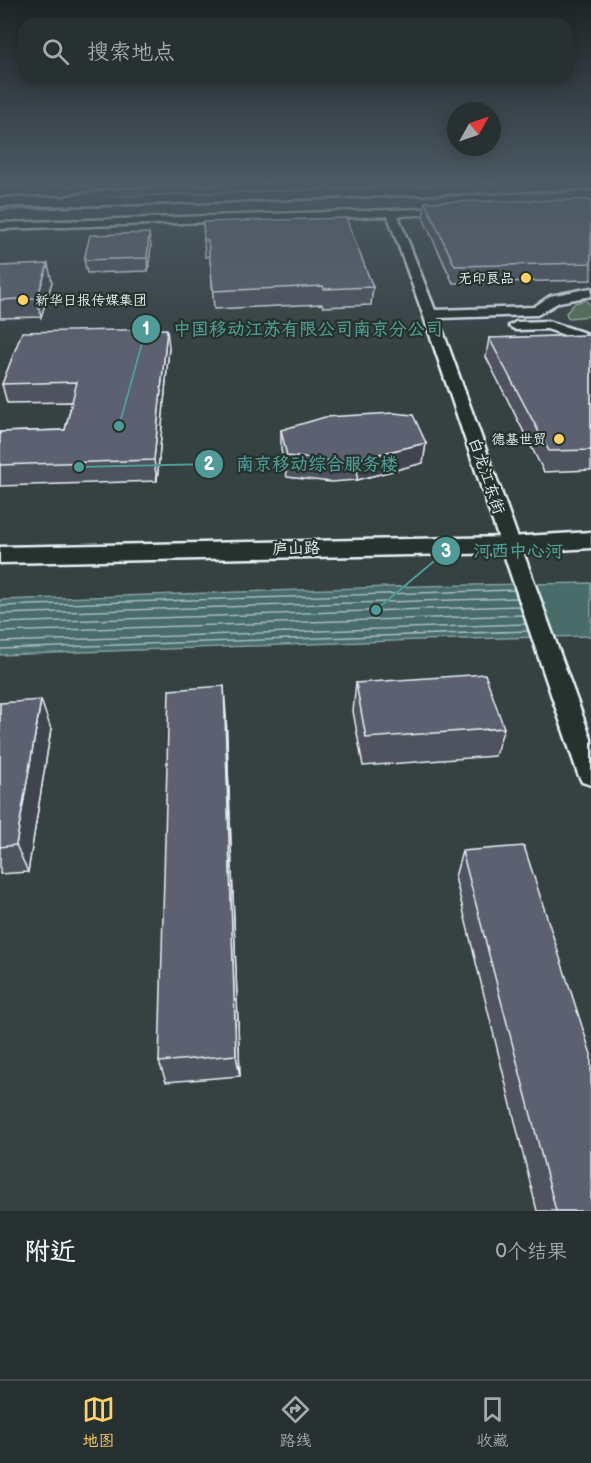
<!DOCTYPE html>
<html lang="zh">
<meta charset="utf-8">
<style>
:root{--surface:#283131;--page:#303939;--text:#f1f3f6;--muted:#a5a9ab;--line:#444c4d;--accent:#ffd166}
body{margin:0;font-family:"Balsamiq Sans","LXGW WenKai TC",sans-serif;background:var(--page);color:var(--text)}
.compass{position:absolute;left:447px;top:102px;width:54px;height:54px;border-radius:50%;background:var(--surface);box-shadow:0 3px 15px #0003;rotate:50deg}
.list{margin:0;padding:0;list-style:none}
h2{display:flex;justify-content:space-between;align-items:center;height:78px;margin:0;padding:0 24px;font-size:26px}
h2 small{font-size:20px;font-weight:400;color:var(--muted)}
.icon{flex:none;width:33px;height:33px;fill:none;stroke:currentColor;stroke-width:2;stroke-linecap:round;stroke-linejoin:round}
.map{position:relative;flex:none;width:591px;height:1211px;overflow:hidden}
.search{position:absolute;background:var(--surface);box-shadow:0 3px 15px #0003;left:18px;right:18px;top:18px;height:66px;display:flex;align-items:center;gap:15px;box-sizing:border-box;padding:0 21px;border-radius:18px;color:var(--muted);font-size:22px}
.sheet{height:168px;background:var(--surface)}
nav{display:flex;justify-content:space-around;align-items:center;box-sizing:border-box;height:84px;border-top:2px solid var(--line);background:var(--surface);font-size:16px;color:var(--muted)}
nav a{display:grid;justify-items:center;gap:3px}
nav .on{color:var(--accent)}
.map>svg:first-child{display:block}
.green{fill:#557259;stroke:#9eb2a8;stroke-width:1.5}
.water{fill:#476c6a;stroke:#87a1a3;stroke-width:1.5}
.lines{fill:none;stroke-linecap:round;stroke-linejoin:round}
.shore{stroke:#a8bcbf;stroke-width:1.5}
.stream{stroke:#87a1a3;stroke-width:3}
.minor-casing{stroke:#e8f1f8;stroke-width:5}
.major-casing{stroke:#e8f1f8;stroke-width:5}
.minor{fill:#26332d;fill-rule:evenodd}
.major{fill:#26332d;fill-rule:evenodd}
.tram{stroke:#e8f1f8;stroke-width:1.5}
.wall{fill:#4f535f;stroke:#e8f1f8;stroke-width:1.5}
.shaded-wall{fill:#40444e;stroke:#e8f1f8;stroke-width:1.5}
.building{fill:#5c616f;stroke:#e8f1f8;stroke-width:1.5}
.poi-dot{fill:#ffd166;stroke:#26332d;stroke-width:2}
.labels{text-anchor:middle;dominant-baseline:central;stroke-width:4.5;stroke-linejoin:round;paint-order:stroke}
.far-poi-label{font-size:14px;fill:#e8f1f8;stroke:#26332d;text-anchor:end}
.street-label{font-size:16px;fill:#e8f1f8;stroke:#26332d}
.leader{fill:none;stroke:#509b97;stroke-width:2}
.callout-dot{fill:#509b97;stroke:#26332d;stroke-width:2}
.mark-label{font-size:18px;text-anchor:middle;font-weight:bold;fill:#fff}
.callout-label{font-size:18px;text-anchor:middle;font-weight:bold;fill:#509b97;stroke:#26332d;stroke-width:4.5;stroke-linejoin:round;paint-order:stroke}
</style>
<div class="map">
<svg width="591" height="1211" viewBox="0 0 591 1211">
<rect width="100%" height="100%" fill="#364141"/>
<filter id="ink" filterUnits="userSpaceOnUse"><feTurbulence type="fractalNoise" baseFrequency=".0167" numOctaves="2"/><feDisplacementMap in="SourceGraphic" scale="12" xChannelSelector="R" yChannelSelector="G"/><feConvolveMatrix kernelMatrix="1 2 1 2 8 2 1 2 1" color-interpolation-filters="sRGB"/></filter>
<g filter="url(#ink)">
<polygon class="green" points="586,300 591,306 591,316 568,318 566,313 575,303"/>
<polygon class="water" points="591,583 591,636 420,640 0,655 0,600 420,586"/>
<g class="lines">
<g class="shore">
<polyline points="0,606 514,590"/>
<polyline points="0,614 517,598"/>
<polyline points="0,623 520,606"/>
<polyline points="0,632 523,615"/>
<polyline points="0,642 526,624"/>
<polyline points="0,649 528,631"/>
</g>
<polyline class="stream" points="0,187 183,183"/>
<defs>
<g id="minor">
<polygon points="314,183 398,183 393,186 111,196 68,202 63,199 68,196 111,190"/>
<polygon points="452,208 457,211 456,213 398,216 435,310 534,307 550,296 591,288 591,296 559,302 537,315 438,318 591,739 591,785 582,782 578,774 423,314 388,216 0,229 0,223"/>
<polygon points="548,321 591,335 591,344 547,329 516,330 509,326 516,322"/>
</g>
<g id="major">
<polygon points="541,183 591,183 591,189 111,205 0,206 0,198 111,197"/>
<polygon points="591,532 591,548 509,553 0,563 0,547 509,537"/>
</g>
</defs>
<use href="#minor" class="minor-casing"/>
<use href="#major" class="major-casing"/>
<use href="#minor" class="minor"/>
<use href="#major" class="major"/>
<polyline class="tram" points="0,210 591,189"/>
</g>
<g class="wall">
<polygon points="591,200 591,280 453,283 423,218 425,202"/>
<polygon points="203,222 373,287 371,305 323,307 322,304 214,309 210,256 205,257"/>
<polygon points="151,246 148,271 87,273 84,260"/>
<polygon points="0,266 52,282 41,317 0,318"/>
<polygon points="591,335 591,470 544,472 486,357 489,338"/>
<polygon points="169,347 157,481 0,486 0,432 65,430 72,402 7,403 2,384"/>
<polygon points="281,430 426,443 423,463 357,480 331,482 287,477 281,450"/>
<polygon points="356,683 504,728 495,756 363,766 353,711"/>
<polygon points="0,703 51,729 28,872 0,874"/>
<polygon points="226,715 240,1076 166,1082 159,1062"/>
<polygon points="462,851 591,1211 537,1211 455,877"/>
</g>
<g class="shaded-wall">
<polygon points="149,233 151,246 148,271 147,258"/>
<polygon points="48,264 52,282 41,317 37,298"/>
<polygon points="167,329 169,347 157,481 154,460"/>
<polygon points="426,443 423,463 357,480 358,459"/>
<polygon points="224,686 226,715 240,1076 236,1055"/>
<polygon points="41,700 51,729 28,872 16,845"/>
</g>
<g class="building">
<polygon points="591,200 591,263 455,266 425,202"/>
<polygon points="346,218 373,287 324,289 323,286 213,291 208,240 204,240 203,222"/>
<polygon points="149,233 147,258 84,260 90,235"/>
<polygon points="48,264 37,298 0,300 0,266"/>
<polygon points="167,329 154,460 0,465 0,432 65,430 77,382 2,384 22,332"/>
<polygon points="591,335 591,450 549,451 489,338"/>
<polygon points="394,413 413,415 426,443 358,459 331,461 287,456 281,430 325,417"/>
<polygon points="485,674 504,728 366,738 356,683"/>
<polygon points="224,686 236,1055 159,1062 169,690"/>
<polygon points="41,700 16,845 0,847 0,703"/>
<polygon points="524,846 591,1054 591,1211 556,1211 462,851"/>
</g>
</g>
<linearGradient id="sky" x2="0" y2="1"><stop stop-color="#1e2424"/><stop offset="0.52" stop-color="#4c5a65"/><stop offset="1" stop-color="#4c5a65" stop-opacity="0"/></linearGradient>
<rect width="591" height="352" fill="url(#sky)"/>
<g class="poi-dot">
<circle cx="526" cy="278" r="6"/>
<circle cx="23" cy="300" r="6"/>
<circle cx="559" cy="439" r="6"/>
</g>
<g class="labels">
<g class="far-poi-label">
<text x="514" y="278">无印良品</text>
<text x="35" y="300" text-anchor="start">新华日报传媒集团</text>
<text x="547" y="439">德基世贸</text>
</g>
<g class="street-label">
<text transform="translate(486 476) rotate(71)">白龙江东街</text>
<text transform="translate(296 549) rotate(-1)">庐山路</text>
</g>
</g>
<path class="leader" d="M119 426L146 329M79 467L209 464M376 610L446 551"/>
<g class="callout-dot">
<circle cx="119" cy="426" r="6"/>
<circle cx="79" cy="467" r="6"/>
<circle cx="376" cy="610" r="6"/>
<circle cx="146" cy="329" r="15"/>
<circle cx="209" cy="464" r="15"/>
<circle cx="446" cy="551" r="15"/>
</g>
<g class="mark-label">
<text x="146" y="335">1</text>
<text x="209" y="470">2</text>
<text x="446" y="557">3</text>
</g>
<g class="callout-label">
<text x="308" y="335">中国移动江苏有限公司南京分公司</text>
<text x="317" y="470">南京移动综合服务楼</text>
<text x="518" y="557">河西中心河</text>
</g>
</svg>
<svg class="compass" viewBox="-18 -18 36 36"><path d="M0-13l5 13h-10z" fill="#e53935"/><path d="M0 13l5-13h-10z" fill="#a5a9ab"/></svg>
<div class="search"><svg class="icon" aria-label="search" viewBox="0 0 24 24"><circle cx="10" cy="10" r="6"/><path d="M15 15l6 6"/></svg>搜索地点</div>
</div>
<section class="sheet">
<h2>附近<small>0个结果</small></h2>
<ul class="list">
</ul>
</section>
<nav>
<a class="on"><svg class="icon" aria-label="map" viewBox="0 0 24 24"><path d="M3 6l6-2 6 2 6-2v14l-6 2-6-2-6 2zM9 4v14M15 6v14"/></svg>地图</a>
<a><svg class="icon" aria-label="directions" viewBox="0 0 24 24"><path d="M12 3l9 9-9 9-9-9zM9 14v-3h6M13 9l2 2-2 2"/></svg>路线</a>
<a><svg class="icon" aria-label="saved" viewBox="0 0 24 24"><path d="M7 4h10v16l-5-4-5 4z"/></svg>收藏</a>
</nav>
